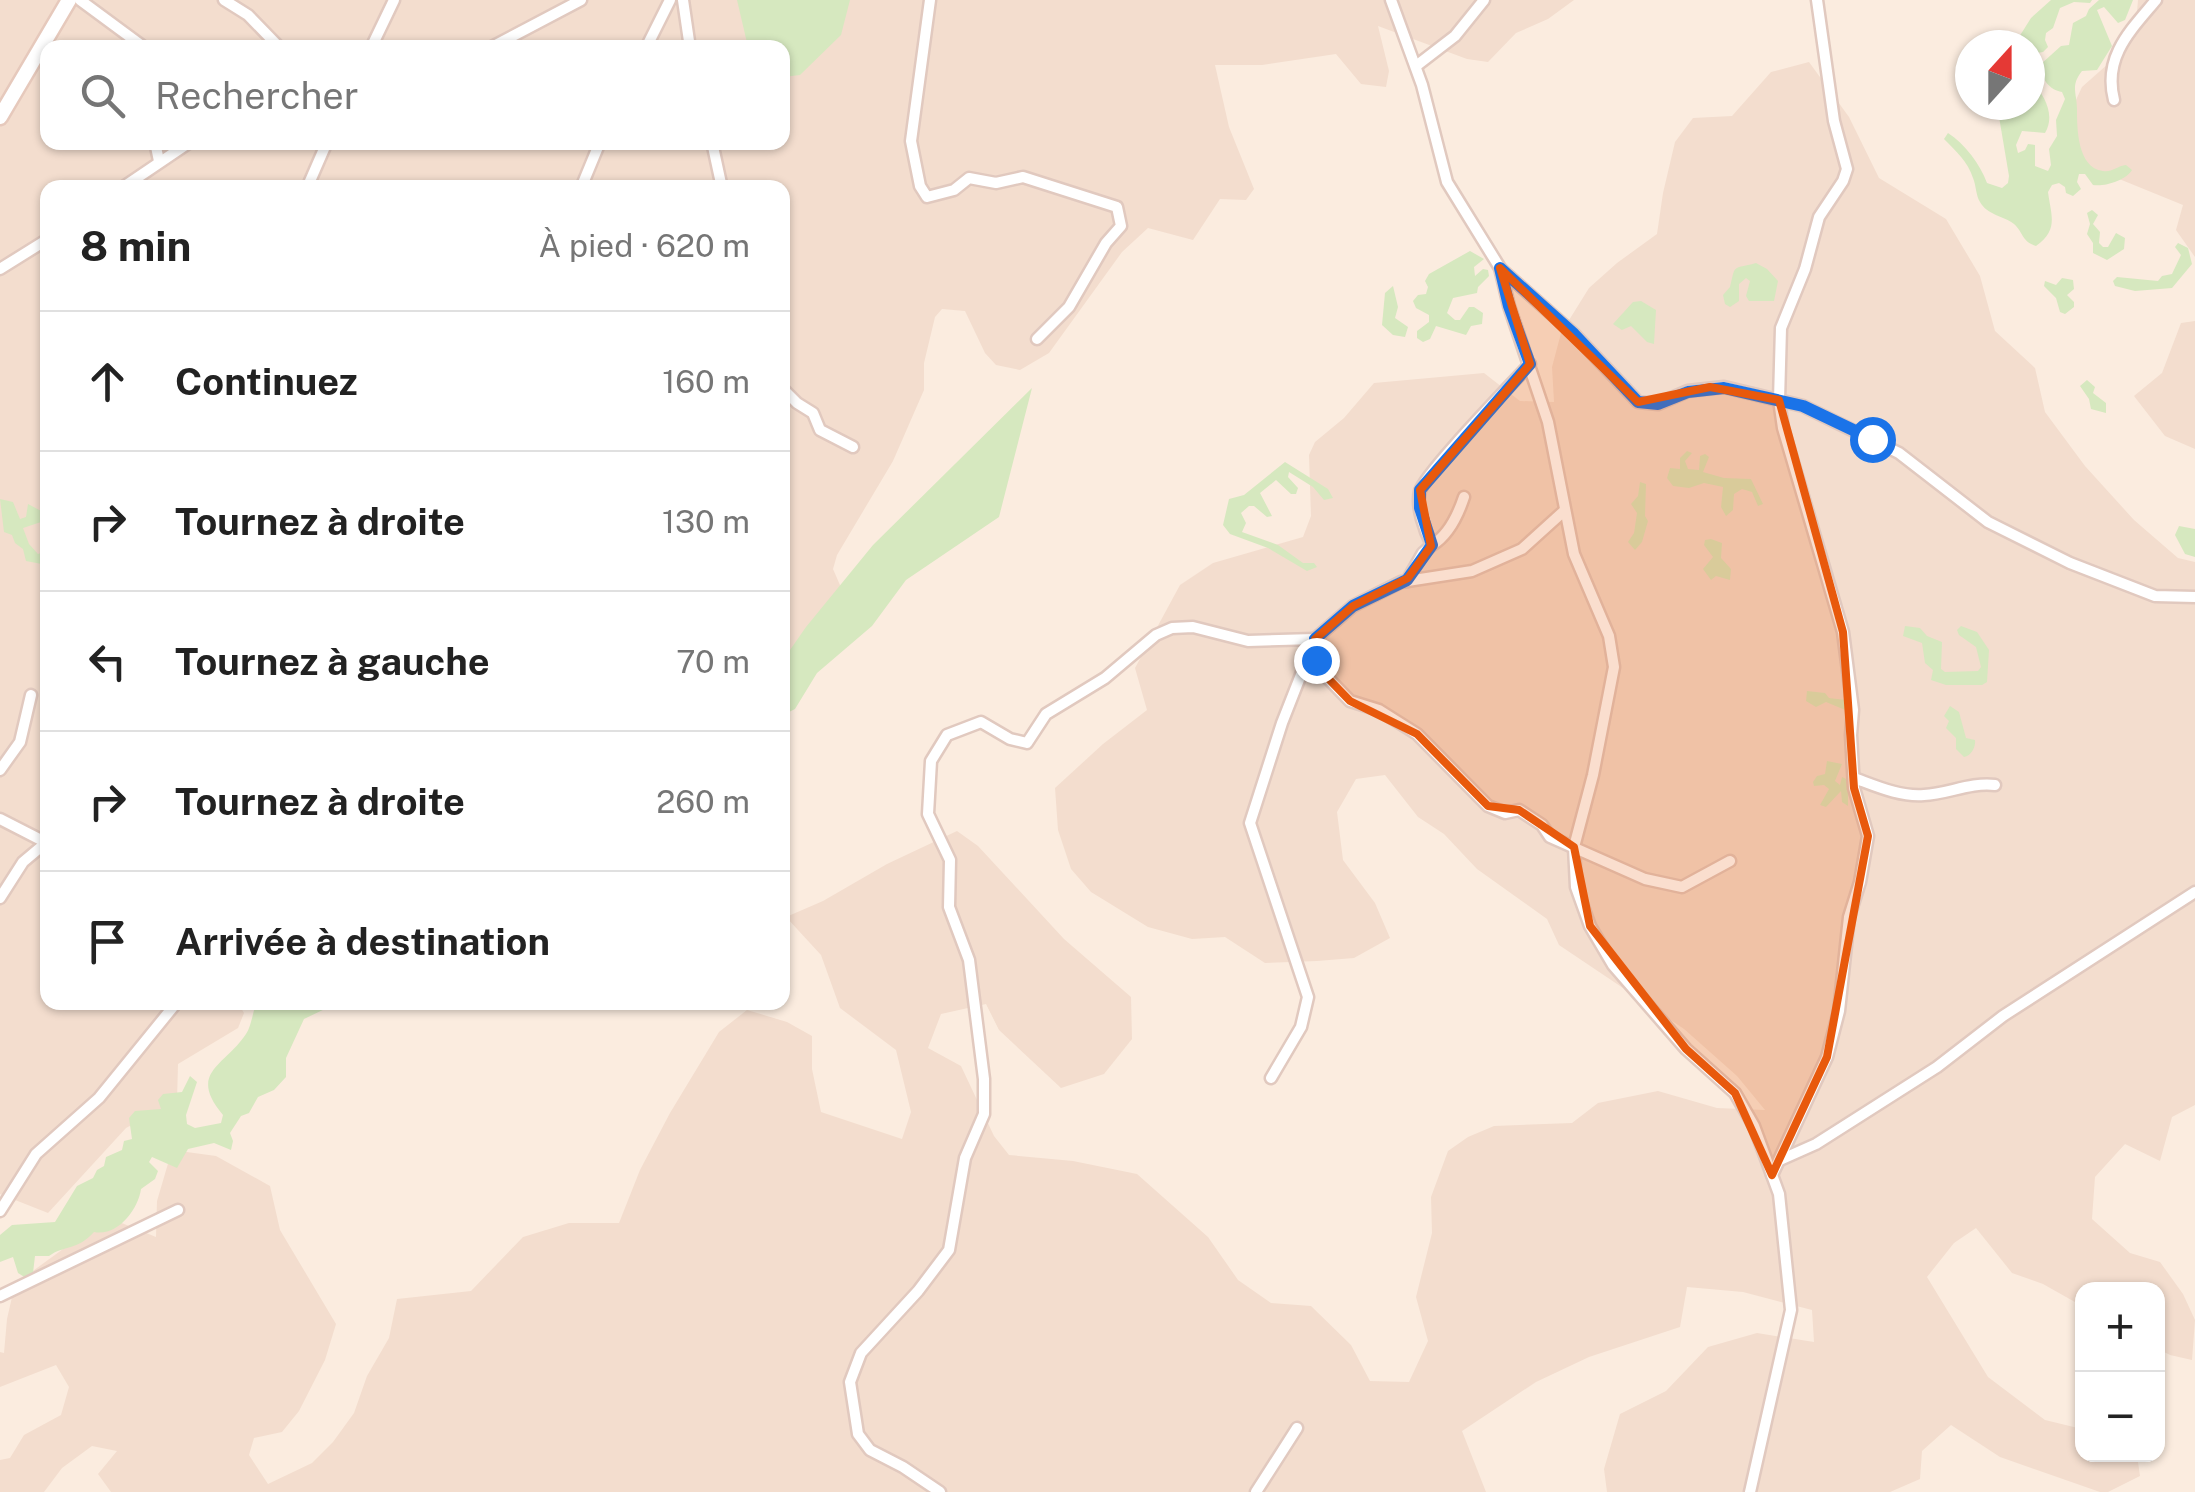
<!DOCTYPE html>
<html lang="fr">
<meta charset="utf-8">
<style>
:root{--surface:#fff;--page:#f2f2f2;--text:#222;--muted:#767676;--line:#e0e0e0}
body{margin:0;font-family:"Public Sans",sans-serif;background:var(--page);color:var(--text)}
.controls{position:absolute;right:30px;bottom:30px;display:grid;overflow:hidden;border-radius:20px;box-shadow:0 2px 8px #0004}
.controls button{width:90px;height:90px;display:grid;place-items:center;padding:0;border:0;border-bottom:2px solid var(--line);background:var(--surface);color:var(--text);font:50px sans-serif}
.compass{position:absolute;left:1955px;top:30px;width:90px;height:90px;border-radius:50%;background:var(--surface);box-shadow:0 2px 8px #0004;rotate:21deg}
.stop{position:absolute;width:30px;height:30px;margin:-22px;border:8px solid #1a73e8;border-radius:50%;background:#fff}
.stop.end{background:#1a73e8;border-color:#fff;box-shadow:0 2px 10px #0008}
.list{margin:0;padding:0;list-style:none}
h2{display:flex;justify-content:space-between;align-items:center;height:130px;margin:0;padding:0 40px;font-size:42px}
h2 small{font-size:32px;font-weight:400;color:var(--muted)}
.list li{display:grid;grid-template-columns:65px 1fr auto;gap:30px;align-items:center;box-sizing:border-box;height:140px;padding:0 40px;border-top:2px solid var(--line)}
.list b{display:block;font-size:38px;white-space:nowrap}
.list em{font-size:32px;font-style:normal;color:var(--muted)}
.icon{flex:none;width:55px;height:55px;fill:none;stroke:currentColor;stroke-width:2;stroke-linecap:round;stroke-linejoin:round}
.map{position:relative;flex:none;width:2195px;height:1492px;overflow:hidden}
.search{position:absolute;background:var(--surface);box-shadow:0 2px 8px #0004;left:40px;top:40px;width:750px;height:110px;display:flex;align-items:center;gap:25px;box-sizing:border-box;padding:0 35px;border-radius:20px;color:var(--muted);font-size:38px}
.panel{position:absolute;background:var(--surface);box-shadow:0 2px 8px #0004;left:40px;top:180px;width:750px;height:830px;border-radius:20px}
.map>svg:first-child{display:block}
.residential{fill:#f3ddce;fill-rule:evenodd}
.green{fill:#d6e8bf}
.lines{fill:none;stroke-linecap:round;stroke-linejoin:round}
.street-casing{stroke:#e1c9bf;stroke-width:15}
.secondary-casing{stroke:#e6c9bc;stroke-width:19}
.street{stroke:#fff;stroke-width:10}
.secondary{stroke:#fff;stroke-width:14}
.route{stroke:#1a73e8;stroke-width:12}
.marked{fill:#e8590c;fill-opacity:0.2;stroke:#e8590c;stroke-width:8;stroke-linejoin:round}
</style>
<div class="map">
<svg width="2195" height="1492" viewBox="0 0 2195 1492">
<rect width="100%" height="100%" fill="#fbecdf"/>
<g class="residential">
<path d="M0 0H1574L1548 19 1516 33 1488 62 1467 59 1378 26 1389 71 1386 87 1361 84 1336 54 1262 65H1215L1229 127 1254 189 1246 200 1220 199 1193 240 1148 228 1122 252 1049 353 1020 370 996 365 985 353 965 311 942 309 935 317 924 363V390L893 461 837 555 833 569 843 592 782 674V188H48V1002L238 1003 244 1013 238 1028 178 1064 177 1101 126 1128 48 1213 0 1194ZM48 48H782V142H48Z"/>
<polygon points="2138,0 2195,0 2195,257 2176,230 2183,205 2075,161 2070,113 2082,87 2108,64 2137,12"/>
<polygon points="1809,62 1849,117 1879,178 1946,219 1980,276 1995,331 2035,368 2045,412 2085,466 2134,520 2178,558 2195,562 2195,1105 2172,1117 2160,1161 2125,1144 2095,1177 2092,1219 2130,1253 2160,1262 2183,1294 2195,1320 2192,1360 2170,1355 2158,1349 2158,1290 2082,1290 2082,1306 2043,1284 2012,1273 1976,1228 1954,1243 1927,1277 1988,1377 2045,1420 2082,1429 2082,1454 2137,1455 2140,1476 2108,1492 2100,1492 2000,1457 1951,1425 1922,1451 1920,1479 1890,1492 1607,1492 1604,1469 1620,1414 1666,1391 1708,1347 1757,1333 1814,1342 1812,1310 1743,1292 1687,1287 1680,1327 1589,1357 1536,1382 1462,1431 1486,1492 111,1492 98,1474 117,1451 92,1446 62,1468 44,1492 0,1492 0,1460 10,1458 24,1435 61,1415 69,1387 56,1365 0,1387 0,1352 4,1353 7,1319 15,1284 107,1217 156,1237 157,1201 172,1150 216,1156 270,1186 280,1230 336,1324 325,1360 299,1411 282,1432 254,1438 249,1455 268,1484 312,1463 333,1442 354,1413 367,1376 389,1338 397,1299 471,1291 523,1237 569,1223 619,1223 640,1170 670,1113 719,1032 747,1010 787,1022 812,1036 812,1069 821,1112 902,1139 911,1112 896,1050 840,1008 821,955 786,917 823,901 887,864 957,831 978,846 1064,939 1131,997 1132,1039 1104,1074 1061,1088 999,1030 986,1004 941,1014 928,1048 961,1066 994,1136 1009,1155 1073,1161 1137,1174 1208,1237 1238,1280 1271,1303 1311,1306 1351,1345 1370,1381 1409,1382 1428,1341 1416,1297 1432,1233 1431,1197 1448,1151 1468,1137 1494,1126 1572,1123 1598,1103 1658,1091 1717,1108 1765,1110 1737,1076 1684,1029 1559,945 1547,919 1477,869 1444,834 1418,817 1385,775 1356,779 1337,812 1343,860 1375,903 1390,938 1354,958 1317,961 1265,963 1225,937 1192,939 1148,927 1091,892 1071,869 1058,830 1055,788 1103,744 1147,710 1135,668 1180,585 1213,563 1303,537 1311,516 1309,455 1315,442 1344,418 1374,383 1484,373 1520,401 1554,402 1552,367 1561,333 1589,288 1617,263 1657,234 1663,193 1675,142 1693,118 1732,116 1771,72"/>
<polygon points="2195,321 2195,449 2165,436 2134,396 2162,373 2181,323"/>
</g>
<g class="green">
<polygon points="737,0 850,0 841,35 800,75 783,77 782,48 748,47"/>
<polygon points="2051,0 2092,0 2090,3 2074,2 2060,8 2053,28 2046,33 2045,40 2048,47 2043,52 2030,54 2030,45 2014,45 2031,18"/>
<path d="M2099 0H2133L2125 20 2118 23 2104 7 2097 10 2112 46 2097 70 2082 71C2070 86 2077 93 2077 109 2077 127 2077 168 2103 171 2111 173 2117 166 2126 165L2132 170C2126 180 2105 187 2093 185L2085 174H2079L2077 182 2081 189 2073 196 2066 193 2065 187 2059 183 2052 185 2048 192C2051 215 2059 230 2036 246 2021 241 2024 233 2014 224 2004 216 1987 215 1980 202 1976 196 1976 185 1973 178 1968 162 1956 151 1944 139L1948 133C1965 144 1980 164 1987 183L2002 188 2008 183 2009 176 1997 105H2030V80C2044 93 2056 115 2045 133L2022 131 2016 145 2018 153 2025 150 2028 144 2035 145V166L2048 171 2051 165 2049 149 2057 136 2056 120 2065 99 2062 92C2049 90 2040 78 2041 64L2061 46 2069 45 2073 23 2086 16 2089 9Z"/>
<polygon points="2092,210 2098,215 2093,224 2100,232 2099,243 2103,247 2108,247 2116,233 2125,238 2124,249 2107,260 2093,253 2093,243 2087,234 2090,224 2087,213"/>
<polygon points="2178,243 2188,248 2192,264 2172,288 2135,291 2115,286 2113,281 2117,277 2158,281 2162,276 2172,274 2181,255 2175,247"/>
<polygon points="1470,251 1484,259 1474,267 1475,276 1483,269 1488,270 1489,276 1478,287 1477,293 1453,298 1447,313 1455,320 1460,320 1469,307 1474,307 1483,313 1482,324 1471,326 1466,335 1436,326 1430,339 1423,342 1417,338 1417,331 1429,322 1429,315 1416,308 1413,301 1418,295 1426,294 1428,287 1425,281 1429,274"/>
<path d="M1756 263 1767 269 1778 281 1774 301H1749L1746 296 1750 281 1746 278 1739 284V301L1730 307 1725 304 1723 295 1730 287C1736 263 1731 270 1756 263Z"/>
<polygon points="2062,278 2073,280 2074,289 2067,295 2074,302 2074,307 2065,314 2060,312 2056,298 2044,286 2045,281 2056,285"/>
<polygon points="1393,286 1398,307 1395,318 1408,327 1405,337 1393,335 1382,325 1385,293"/>
<polygon points="1641,301 1656,310 1654,344 1647,342 1631,326 1622,330 1613,324 1633,302"/>
<polygon points="2087,380 2095,387 2093,393 2106,403 2106,413 2091,409 2089,399 2080,386"/>
<polygon points="1032,388 999,517 906,580 872,626 817,673 795,709 783,715 783,660 806,627 873,545"/>
<polygon points="1687,451 1692,453 1685,461 1688,469 1699,470 1700,456 1705,454 1709,457 1703,472 1724,478 1751,479 1763,504 1758,506 1752,492 1742,489 1734,494 1733,510 1726,516 1721,507 1723,487 1704,483 1689,488 1673,486 1667,478 1670,468 1680,469 1680,458"/>
<polygon points="1285,462 1328,489 1333,498 1324,500 1313,487 1289,472 1288,477 1298,488 1296,494 1291,494 1276,480 1260,493 1272,516 1267,517 1254,506 1249,506 1241,513 1246,523 1242,532 1278,545 1303,563 1314,563 1317,567 1307,571 1268,548 1230,534 1223,525 1229,499 1244,495"/>
<polygon points="1640,482 1646,484 1645,516 1648,521 1642,542 1635,550 1628,542 1634,533 1637,513 1631,504 1638,496"/>
<polygon points="0,499 13,502 20,519 26,517 28,504 45,513 44,521 23,528 29,544 38,554 47,551 47,565 26,561 23,549 15,543 12,535 4,532"/>
<polygon points="2179,526 2195,529 2195,557 2185,554 2175,535"/>
<polygon points="1711,539 1722,543 1721,558 1731,569 1730,580 1716,576 1711,580 1703,569 1713,557 1704,545 1705,540"/>
<polygon points="1905,626 1920,628 1927,636 1942,642 1941,669 1945,672 1978,671 1981,667 1976,647 1959,635 1957,630 1961,626 1977,632 1989,650 1987,682 1982,685 1946,685 1931,680 1933,670 1925,663 1922,643 1903,636"/>
<polygon points="1807,691 1825,693 1829,698 1846,700 1850,712 1826,702 1816,707 1806,701"/>
<path d="M1950 706 1959 712 1966 738 1975 740C1976 747 1971 756 1964 757L1956 749V738L1946 728 1949 721 1944 716Z"/>
<polygon points="1827,761 1842,764 1835,781 1840,785 1842,777 1848,780 1848,806 1842,802 1841,791 1826,807 1820,805 1829,789 1824,785 1814,786 1813,782 1817,776 1825,774"/>
<path d="M256 1003H328L329 1007 304 1019 286 1058V1077L274 1090 258 1097 249 1113 241 1116 230 1133 233 1141 231 1150 214 1143 188 1149 177 1168 152 1157 149 1162 158 1171 155 1179 141 1189C138 1210 117 1237 94 1232 77 1251 64 1245 49 1256H35L33 1273 26 1278 18 1273 13 1257 0 1262V1235L12 1225 55 1222 77 1186 93 1178 97 1170 104 1166 106 1157 122 1150 124 1141 132 1139 129 1118 135 1111 161 1109 158 1100 163 1094 182 1092 190 1076 197 1082 186 1115 187 1124 195 1128 221 1123 223 1115C187 1072 225 1066 246 1034 251 1027 253 1012 256 1003Z"/>
</g>
<g class="lines">
<defs>
<g id="street">
<polyline points="80,0 145,48"/>
<polyline points="224,0 248,15 280,48"/>
<polyline points="683,0 690,48"/>
<polyline points="930,0 911,141 920,186 927,197 954,190 969,178 996,183 1023,177 1117,207 1121,226 1106,243 1069,307 1037,339"/>
<polyline points="1391,0 1422,85 1447,182 1500,268 1509,306 1548,422 1574,554 1609,636 1614,667 1593,775 1574,847 1576,887 1590,926 1613,965 1686,1049 1735,1093 1754,1126 1779,1194 1791,1310 1750,1492"/>
<polyline points="371,48 394,0"/>
<polyline points="490,48 581,0"/>
<polyline points="646,48 670,0"/>
<polyline points="1416,66 1455,36 1484,0"/>
<path d="M2114 100C2103 57 2130 31 2156 0"/>
<polyline points="155,142 159,161"/>
<polyline points="712,142 722,188"/>
<polyline points="122,188 190,142"/>
<polyline points="307,188 327,142"/>
<polyline points="581,188 600,142"/>
<polyline points="0,269 48,239"/>
<polyline points="1501,269 1574,334 1638,402 1658,404 1688,391 1724,387 1803,406 1899,453 1988,522 2070,563 2155,596 2195,597"/>
<polyline points="782,388 797,403 813,413 820,430 853,447"/>
<path d="M1432 545C1449 535 1458 515 1464 497"/>
<path d="M1407 581 1423 553 1432 545C1425 531 1416 507 1420 491 1426 472 1511 385 1530 364"/>
<polyline points="0,770 20,742 31,695"/>
<path d="M1854 778C1876 786 1900 797 1924 795 1948 794 1970 782 1995 785"/>
<polyline points="0,819 45,842"/>
<polyline points="0,898 23,862 48,841"/>
<polyline points="1271,1078 1301,1027 1308,997 1250,823 1282,723 1315,639 1353,606 1401,582 1472,571 1522,549 1564,511"/>
<polyline points="1780,1160 1816,1144 1937,1067 2003,1016 2195,892"/>
<polyline points="1772,1175 1827,1057 1839,1011 1849,917 1860,882 1868,836 1854,788 1851,735 1853,710 1843,632 1783,428 1779,400 1781,328 1805,269 1819,217 1843,181 1847,169 1834,121 1817,0"/>
<polyline points="0,1211 36,1154 99,1098 177,1002"/>
<polyline points="0,1296 178,1210"/>
<polyline points="940,1492 903,1467 870,1450 858,1434 850,1382 861,1353 918,1291 949,1250 965,1158 984,1114 984,1079 969,960 949,907 950,860 928,814 931,761 947,735 981,722 1010,739 1027,743 1046,714 1105,678 1156,635 1172,628 1193,627 1248,641 1315,639 1319,669 1350,701 1379,710 1417,734 1488,806 1505,813 1519,810 1542,825 1550,837 1645,879 1682,887 1730,861"/>
<polyline points="1256,1492 1297,1428"/>
</g>
<polyline id="secondary" points="0,117 69,0"/>
</defs>
<use href="#street" class="street-casing"/>
<use href="#secondary" class="secondary-casing"/>
<use href="#street" class="street"/>
<use href="#secondary" class="secondary"/>
</g>
<g class="lines">
<polyline class="route" points="1316,660 1315,639 1353,606 1407,580 1432,545 1420,508 1420,490 1530,364 1509,306 1500,268 1574,334 1638,402 1658,404 1688,392 1724,388 1803,406 1872,439"/>
</g>
<path class="marked" d="M1500 268 1638 402 1710 387 1779 400 1843 632 1854 788 1868 836 1827 1057 1772 1175 1735 1093 1686 1049 1590 926 1574 847 1519 810 1488 806 1417 734 1350 701 1319 669 1315 639 1353 606 1408 578 1431 546 1420 490 1530 364Z"/>
</svg>
<div class="controls">
<button>+</button>
<button>−</button>
</div>
<svg class="compass" viewBox="-18 -18 36 36"><path d="M0-13l5 13h-10z" fill="#e53935"/><path d="M0 13l5-13h-10z" fill="#767676"/></svg>
<div class="stop" style="left:1872px;top:439px"></div>
<div class="stop end" style="left:1316px;top:660px"></div>
<div class="search"><svg class="icon" aria-label="search" viewBox="0 0 24 24"><circle cx="10" cy="10" r="6"/><path d="M15 15l6 6"/></svg>Rechercher</div>
<section class="panel">
<h2>8 min<small>À pied · 620 m</small></h2>
<ul class="list">
<li><svg class="icon" aria-label="ahead" viewBox="0 0 24 24"><path d="M12 20V5M6 11l6-6 6 6"/></svg><div><b>Continuez</b></div><em>160 m</em></li>
<li><svg class="icon" aria-label="right" viewBox="0 0 24 24"><path d="M7 20v-9h11M14 6l5 5-5 5"/></svg><div><b>Tournez à droite</b></div><em>130 m</em></li>
<li><svg class="icon" aria-label="left" viewBox="0 0 24 24"><path d="M17 20v-9H6M10 6l-5 5 5 5"/></svg><div><b>Tournez à gauche</b></div><em>70 m</em></li>
<li><svg class="icon" aria-label="right" viewBox="0 0 24 24"><path d="M7 20v-9h11M14 6l5 5-5 5"/></svg><div><b>Tournez à droite</b></div><em>260 m</em></li>
<li><svg class="icon" aria-label="arrive" viewBox="0 0 24 24"><path d="M6 21V4h12l-3 4 3 4H6"/></svg><div><b>Arrivée à destination</b></div></li>
</ul>
</section>
</div>
